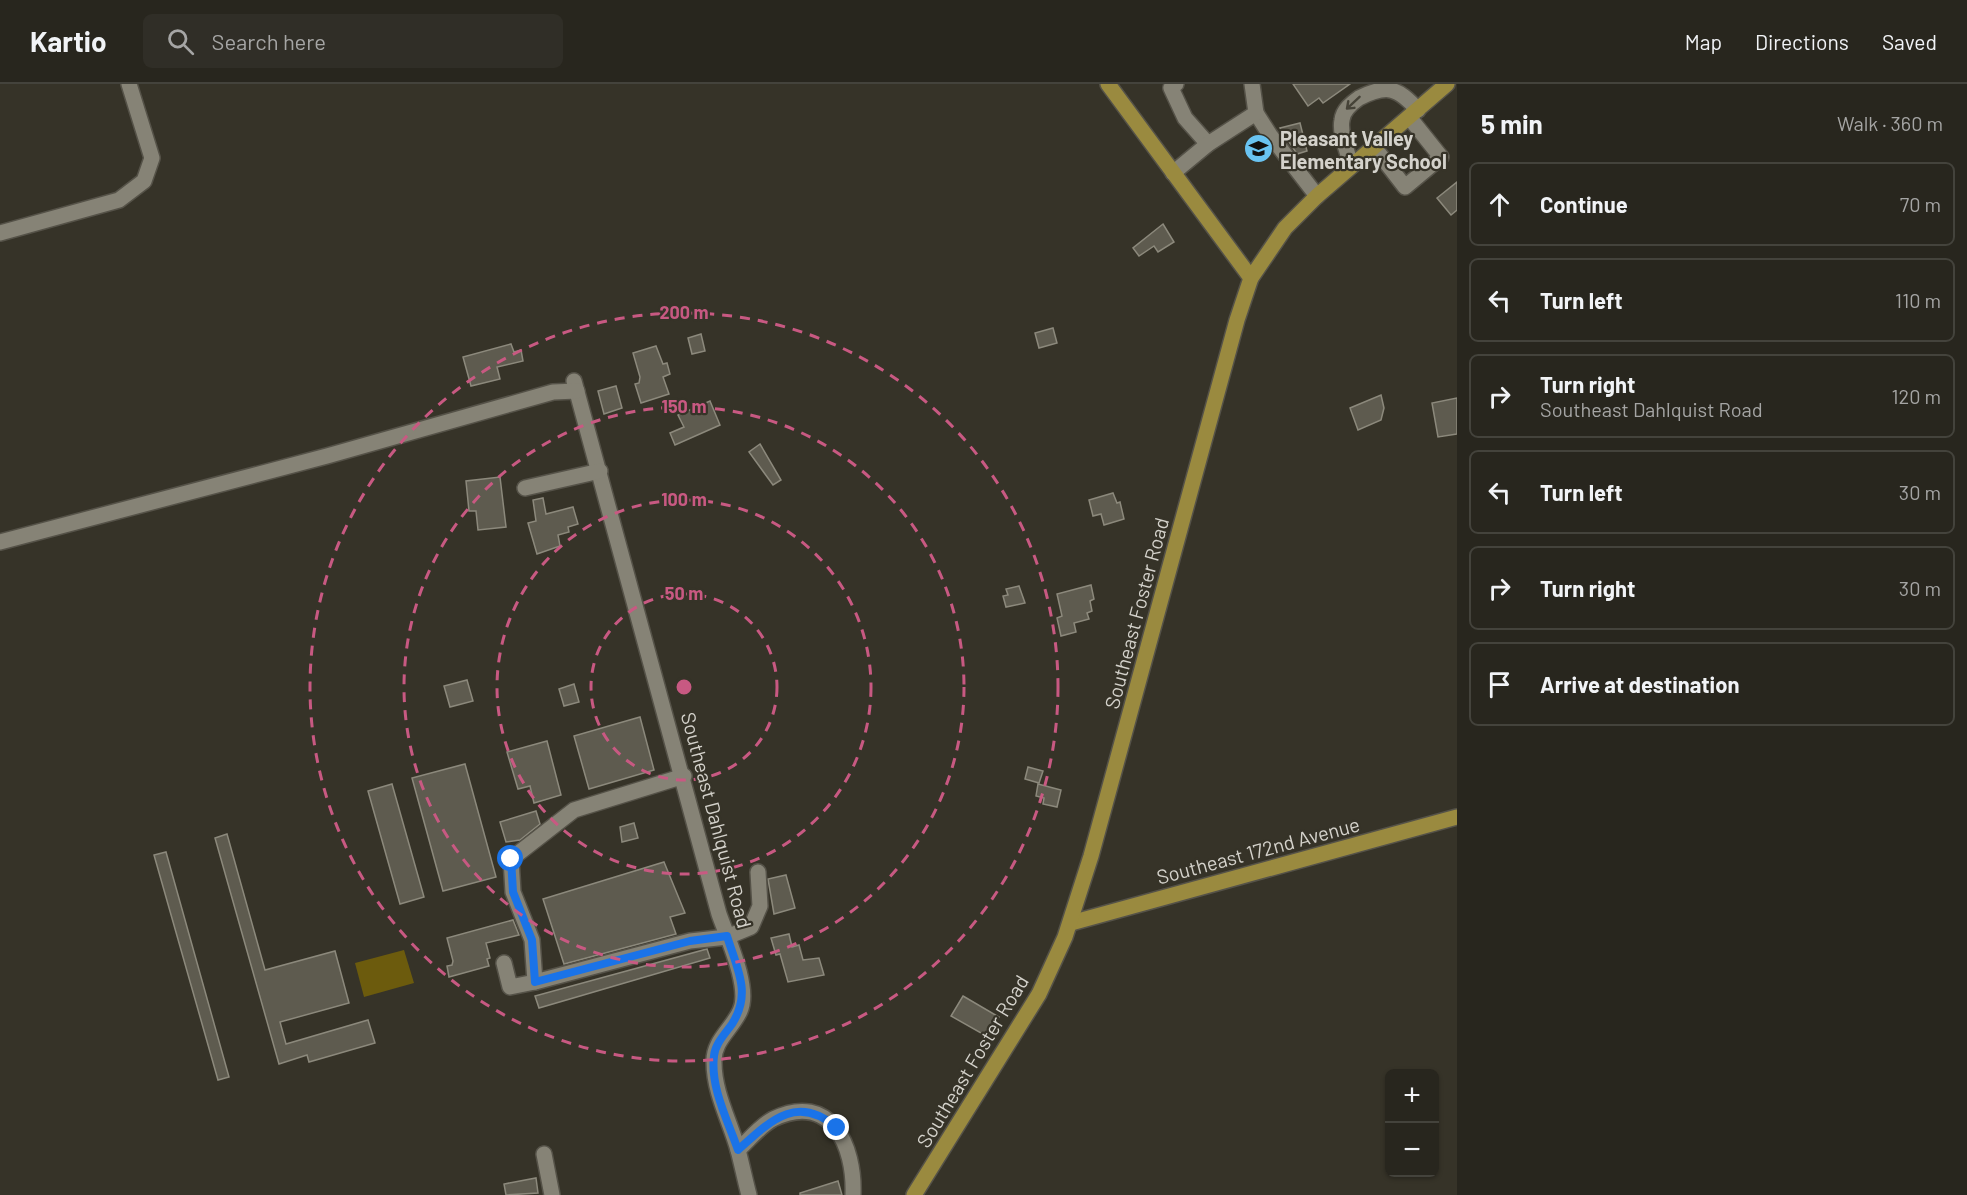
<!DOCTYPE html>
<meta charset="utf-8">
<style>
:root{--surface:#28261e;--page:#302e27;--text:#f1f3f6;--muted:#a5a5a4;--line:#44433c}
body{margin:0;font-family:Barlow,sans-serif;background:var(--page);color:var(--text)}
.controls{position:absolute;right:18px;bottom:18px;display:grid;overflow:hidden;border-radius:9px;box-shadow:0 2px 4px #0004}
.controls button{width:54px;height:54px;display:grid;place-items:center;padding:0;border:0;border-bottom:2px solid var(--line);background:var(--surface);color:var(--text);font:30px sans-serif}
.stop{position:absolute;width:18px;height:18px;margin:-14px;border:4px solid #1a73e8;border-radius:50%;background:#fff}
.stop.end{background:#1a73e8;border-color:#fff;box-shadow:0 2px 6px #0008}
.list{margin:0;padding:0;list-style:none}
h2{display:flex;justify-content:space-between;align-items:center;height:78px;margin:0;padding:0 24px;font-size:26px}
h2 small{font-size:20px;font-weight:400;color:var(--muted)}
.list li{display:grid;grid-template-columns:39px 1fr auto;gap:18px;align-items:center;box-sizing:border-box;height:84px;margin:0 12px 12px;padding:0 12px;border:2px solid var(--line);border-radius:9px}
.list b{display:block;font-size:22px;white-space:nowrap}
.list p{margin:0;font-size:20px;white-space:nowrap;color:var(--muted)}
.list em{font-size:20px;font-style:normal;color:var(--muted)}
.icon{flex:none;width:33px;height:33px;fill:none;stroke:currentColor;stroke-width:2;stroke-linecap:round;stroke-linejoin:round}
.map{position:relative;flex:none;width:1457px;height:1111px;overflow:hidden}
header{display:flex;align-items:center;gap:36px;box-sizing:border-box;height:84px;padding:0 30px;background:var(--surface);border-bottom:2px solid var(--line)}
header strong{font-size:28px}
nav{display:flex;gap:33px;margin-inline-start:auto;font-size:21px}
.search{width:420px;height:54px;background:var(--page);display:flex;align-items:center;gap:15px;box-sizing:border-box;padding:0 21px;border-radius:9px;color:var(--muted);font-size:22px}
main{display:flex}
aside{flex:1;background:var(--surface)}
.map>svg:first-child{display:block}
.green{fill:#6c5b0d}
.building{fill:#5e5b4f;stroke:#8c897c;stroke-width:1.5}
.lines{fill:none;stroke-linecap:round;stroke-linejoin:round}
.minor-casing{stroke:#555248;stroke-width:18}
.major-casing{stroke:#555248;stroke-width:18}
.minor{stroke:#868376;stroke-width:15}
.major{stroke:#9a8a3f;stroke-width:15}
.oneway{stroke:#464338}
.route{stroke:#1a73e8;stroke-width:8}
.ring{fill:none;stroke:#c85982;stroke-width:3;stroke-dasharray:10 8}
.labels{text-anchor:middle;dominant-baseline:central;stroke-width:4.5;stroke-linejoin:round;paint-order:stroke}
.poi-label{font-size:20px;font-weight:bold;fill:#d4d2cb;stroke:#363328;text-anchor:start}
.street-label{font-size:20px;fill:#d4d2cb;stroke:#363328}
.centre{fill:#c85982;stroke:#363328;stroke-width:3}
.ring-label{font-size:18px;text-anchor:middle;font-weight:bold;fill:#c85982;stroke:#363328;stroke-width:4.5;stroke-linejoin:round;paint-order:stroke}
</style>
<header>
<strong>Kartio</strong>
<div class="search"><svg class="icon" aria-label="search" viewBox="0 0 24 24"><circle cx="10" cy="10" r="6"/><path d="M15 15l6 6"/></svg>Search here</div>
<nav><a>Map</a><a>Directions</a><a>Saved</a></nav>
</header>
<main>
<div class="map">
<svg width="1457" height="1111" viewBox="0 0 1457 1111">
<rect width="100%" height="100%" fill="#363328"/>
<polygon class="green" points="404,866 414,899 364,913 355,879"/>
<g class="building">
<polygon points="1293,0 1350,0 1323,19 1319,14 1308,22"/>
<polygon points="1300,39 1307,67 1297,70 1280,44"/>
<polygon points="1457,98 1457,126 1451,131 1437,114"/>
<polygon points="1163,140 1174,158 1158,168 1154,162 1139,172 1133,164"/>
<polygon points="1053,244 1057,259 1039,264 1035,249"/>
<polygon points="701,250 705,267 692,270 688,254"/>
<polygon points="511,260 514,268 521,266 523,277 497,283 500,295 471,302 463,273"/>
<polygon points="656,262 663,280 667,279 670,290 663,293 669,310 641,319 635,300 639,299 640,293 633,269"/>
<polygon points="616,302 622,324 604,330 598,307"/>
<polygon points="1381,311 1384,324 1381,336 1358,346 1350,324"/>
<polygon points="1457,314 1457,350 1438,353 1432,319"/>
<polygon points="710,317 720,341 675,361 670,349 684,343 678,331"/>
<polygon points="760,360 781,396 773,401 749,368"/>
<polygon points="500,393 506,443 478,446 476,427 469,427 466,397"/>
<polygon points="1113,409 1117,419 1120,418 1124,435 1104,441 1101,430 1093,432 1089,416"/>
<polygon points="543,414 546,430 573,423 578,440 568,443 569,448 558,451 560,462 537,470 528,439 536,437 533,416"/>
<polygon points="1091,501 1094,515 1090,517 1092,527 1087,529 1089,535 1074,539 1076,548 1061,552 1057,534 1062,532 1057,510"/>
<polygon points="1019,502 1025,519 1006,523 1003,512 1008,511 1006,505"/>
<polygon points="467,596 473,617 450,623 444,602"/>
<polygon points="574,600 579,618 564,622 559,605"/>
<polygon points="640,633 654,686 589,705 574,652"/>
<polygon points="547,657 561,711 534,719 530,702 518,705 507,668"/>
<polygon points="465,680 496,793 443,807 412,694"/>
<polygon points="1028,683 1043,687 1039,699 1025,695"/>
<polygon points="392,700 424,813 400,820 368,707"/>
<polygon points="1038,700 1061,706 1057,723 1043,720 1044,714 1036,712"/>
<polygon points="536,727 540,740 520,756 506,758 500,738"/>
<polygon points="634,739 638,754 622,758 620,743"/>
<polygon points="227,750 265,886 335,867 349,919 280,938 286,960 368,936 375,959 309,978 307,971 279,980 215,754"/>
<polygon points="166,768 229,993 218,996 154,771"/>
<polygon points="664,778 685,829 670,833 676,850 564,880 543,815"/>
<polygon points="786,791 795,824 774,830 768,795"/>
<polygon points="513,836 519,851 486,859 490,874 487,875 489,882 449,893 447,882 452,881 453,877 447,854"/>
<polygon points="789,850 792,863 799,861 803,876 819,874 824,891 788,898 780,870 776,871 771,854"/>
<polygon points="707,865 710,874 539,924 535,912"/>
<polygon points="963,912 999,933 988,953 951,932"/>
<polygon points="536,1094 538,1109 506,1111 504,1100"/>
<polygon points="838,1097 842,1111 800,1111 800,1109"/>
</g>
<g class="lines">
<defs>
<g id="minor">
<polyline points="1176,0 1171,4 1185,34 1208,60"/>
<polyline points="1256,29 1270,51 1317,112"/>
<polyline points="1374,63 1405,103 1441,73 1409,33"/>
<path d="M1351 82C1348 68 1339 49 1342 36 1343 26 1352 19 1359 14 1387 0 1397 3 1418 26"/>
<polyline points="1173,89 1208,60 1256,29 1252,0"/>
<polyline points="0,149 119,116 144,97 152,74 129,0"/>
<path d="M574 297 719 830C727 853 751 904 740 927 732 945 713 957 714 978 714 1009 730 1037 738 1066 742 1081 745 1096 749 1111"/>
<polyline points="525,404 600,387"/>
<polyline points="0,458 327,372 553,308 577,307"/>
<polyline points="684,692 574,726 511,775 513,808 532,856 535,898 690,857 727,853 751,843 760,822 758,788"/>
<polyline points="504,879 510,903 535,898"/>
<path d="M738 1066C749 1056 760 1042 773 1035 831 1007 855 1062 853 1111"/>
<polyline points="544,1070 552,1111"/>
</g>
<g id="major">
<polyline points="1108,0 1251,194"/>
<polyline points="1071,839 1457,733"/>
<polyline points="914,1111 1039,910 1065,853 1091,772 1237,236 1251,194 1285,144 1317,112 1447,0"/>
</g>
</defs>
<use href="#minor" class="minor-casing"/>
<use href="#major" class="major-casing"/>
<use href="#minor" class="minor"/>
<use href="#major" class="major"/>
</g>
<defs><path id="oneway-shaft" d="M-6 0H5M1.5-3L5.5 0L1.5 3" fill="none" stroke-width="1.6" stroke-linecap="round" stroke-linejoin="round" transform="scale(1.5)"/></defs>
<use class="oneway" href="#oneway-shaft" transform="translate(1353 19) rotate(137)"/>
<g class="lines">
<path class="route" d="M511 775 513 808 532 856 535 898 690 857 727 852C737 885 752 909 732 940 725 950 715 960 714 972 710 1003 728 1037 738 1066 770 1037 797 1009 837 1044"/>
</g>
<g class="ring">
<circle cx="684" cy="603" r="93"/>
<circle cx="684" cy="603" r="187"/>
<circle cx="684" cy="603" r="280"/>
<circle cx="684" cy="603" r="374"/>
</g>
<defs>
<symbol id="school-disc" viewBox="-11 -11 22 22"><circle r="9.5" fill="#69c3f1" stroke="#363328"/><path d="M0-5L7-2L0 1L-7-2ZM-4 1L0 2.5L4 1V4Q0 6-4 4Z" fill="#111"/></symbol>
</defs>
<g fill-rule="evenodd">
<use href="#school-disc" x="1242" y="48" width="33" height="33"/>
</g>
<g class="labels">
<g class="poi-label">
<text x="1280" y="54">Pleasant Valley<tspan x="1280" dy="23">Elementary School</tspan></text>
</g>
<g class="street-label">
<text transform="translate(1136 529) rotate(-75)">Southeast Foster Road</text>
<text transform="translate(717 736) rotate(75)">Southeast Dahlquist Road</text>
<text transform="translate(1258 766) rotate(-15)">Southeast 172nd Avenue</text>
<text transform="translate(972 977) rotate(-59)">Southeast Foster Road</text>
</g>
</g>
<circle cx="684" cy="603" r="9" class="centre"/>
<g class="ring-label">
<text x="684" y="235">200 m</text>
<text x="684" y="329">150 m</text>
<text x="684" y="422">100 m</text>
<text x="684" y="516">50 m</text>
</g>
</svg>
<div class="controls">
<button>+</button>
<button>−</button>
</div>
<div class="stop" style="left:511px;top:775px"></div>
<div class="stop end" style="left:837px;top:1044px"></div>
</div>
<aside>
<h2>5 min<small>Walk · 360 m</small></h2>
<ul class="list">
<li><svg class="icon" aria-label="ahead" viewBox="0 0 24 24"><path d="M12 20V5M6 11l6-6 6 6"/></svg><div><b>Continue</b></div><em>70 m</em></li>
<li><svg class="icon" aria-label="left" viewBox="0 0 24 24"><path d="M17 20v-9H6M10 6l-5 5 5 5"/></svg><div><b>Turn left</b></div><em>110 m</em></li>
<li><svg class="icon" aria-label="right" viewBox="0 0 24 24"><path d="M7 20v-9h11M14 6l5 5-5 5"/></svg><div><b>Turn right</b><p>Southeast Dahlquist Road</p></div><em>120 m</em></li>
<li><svg class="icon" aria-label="left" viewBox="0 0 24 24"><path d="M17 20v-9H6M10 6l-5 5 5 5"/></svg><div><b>Turn left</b></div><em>30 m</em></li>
<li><svg class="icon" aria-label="right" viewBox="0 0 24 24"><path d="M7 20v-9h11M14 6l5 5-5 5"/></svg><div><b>Turn right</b></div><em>30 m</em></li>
<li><svg class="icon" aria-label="arrive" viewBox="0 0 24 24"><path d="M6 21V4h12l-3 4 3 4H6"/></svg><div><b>Arrive at destination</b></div></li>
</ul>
</aside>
</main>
